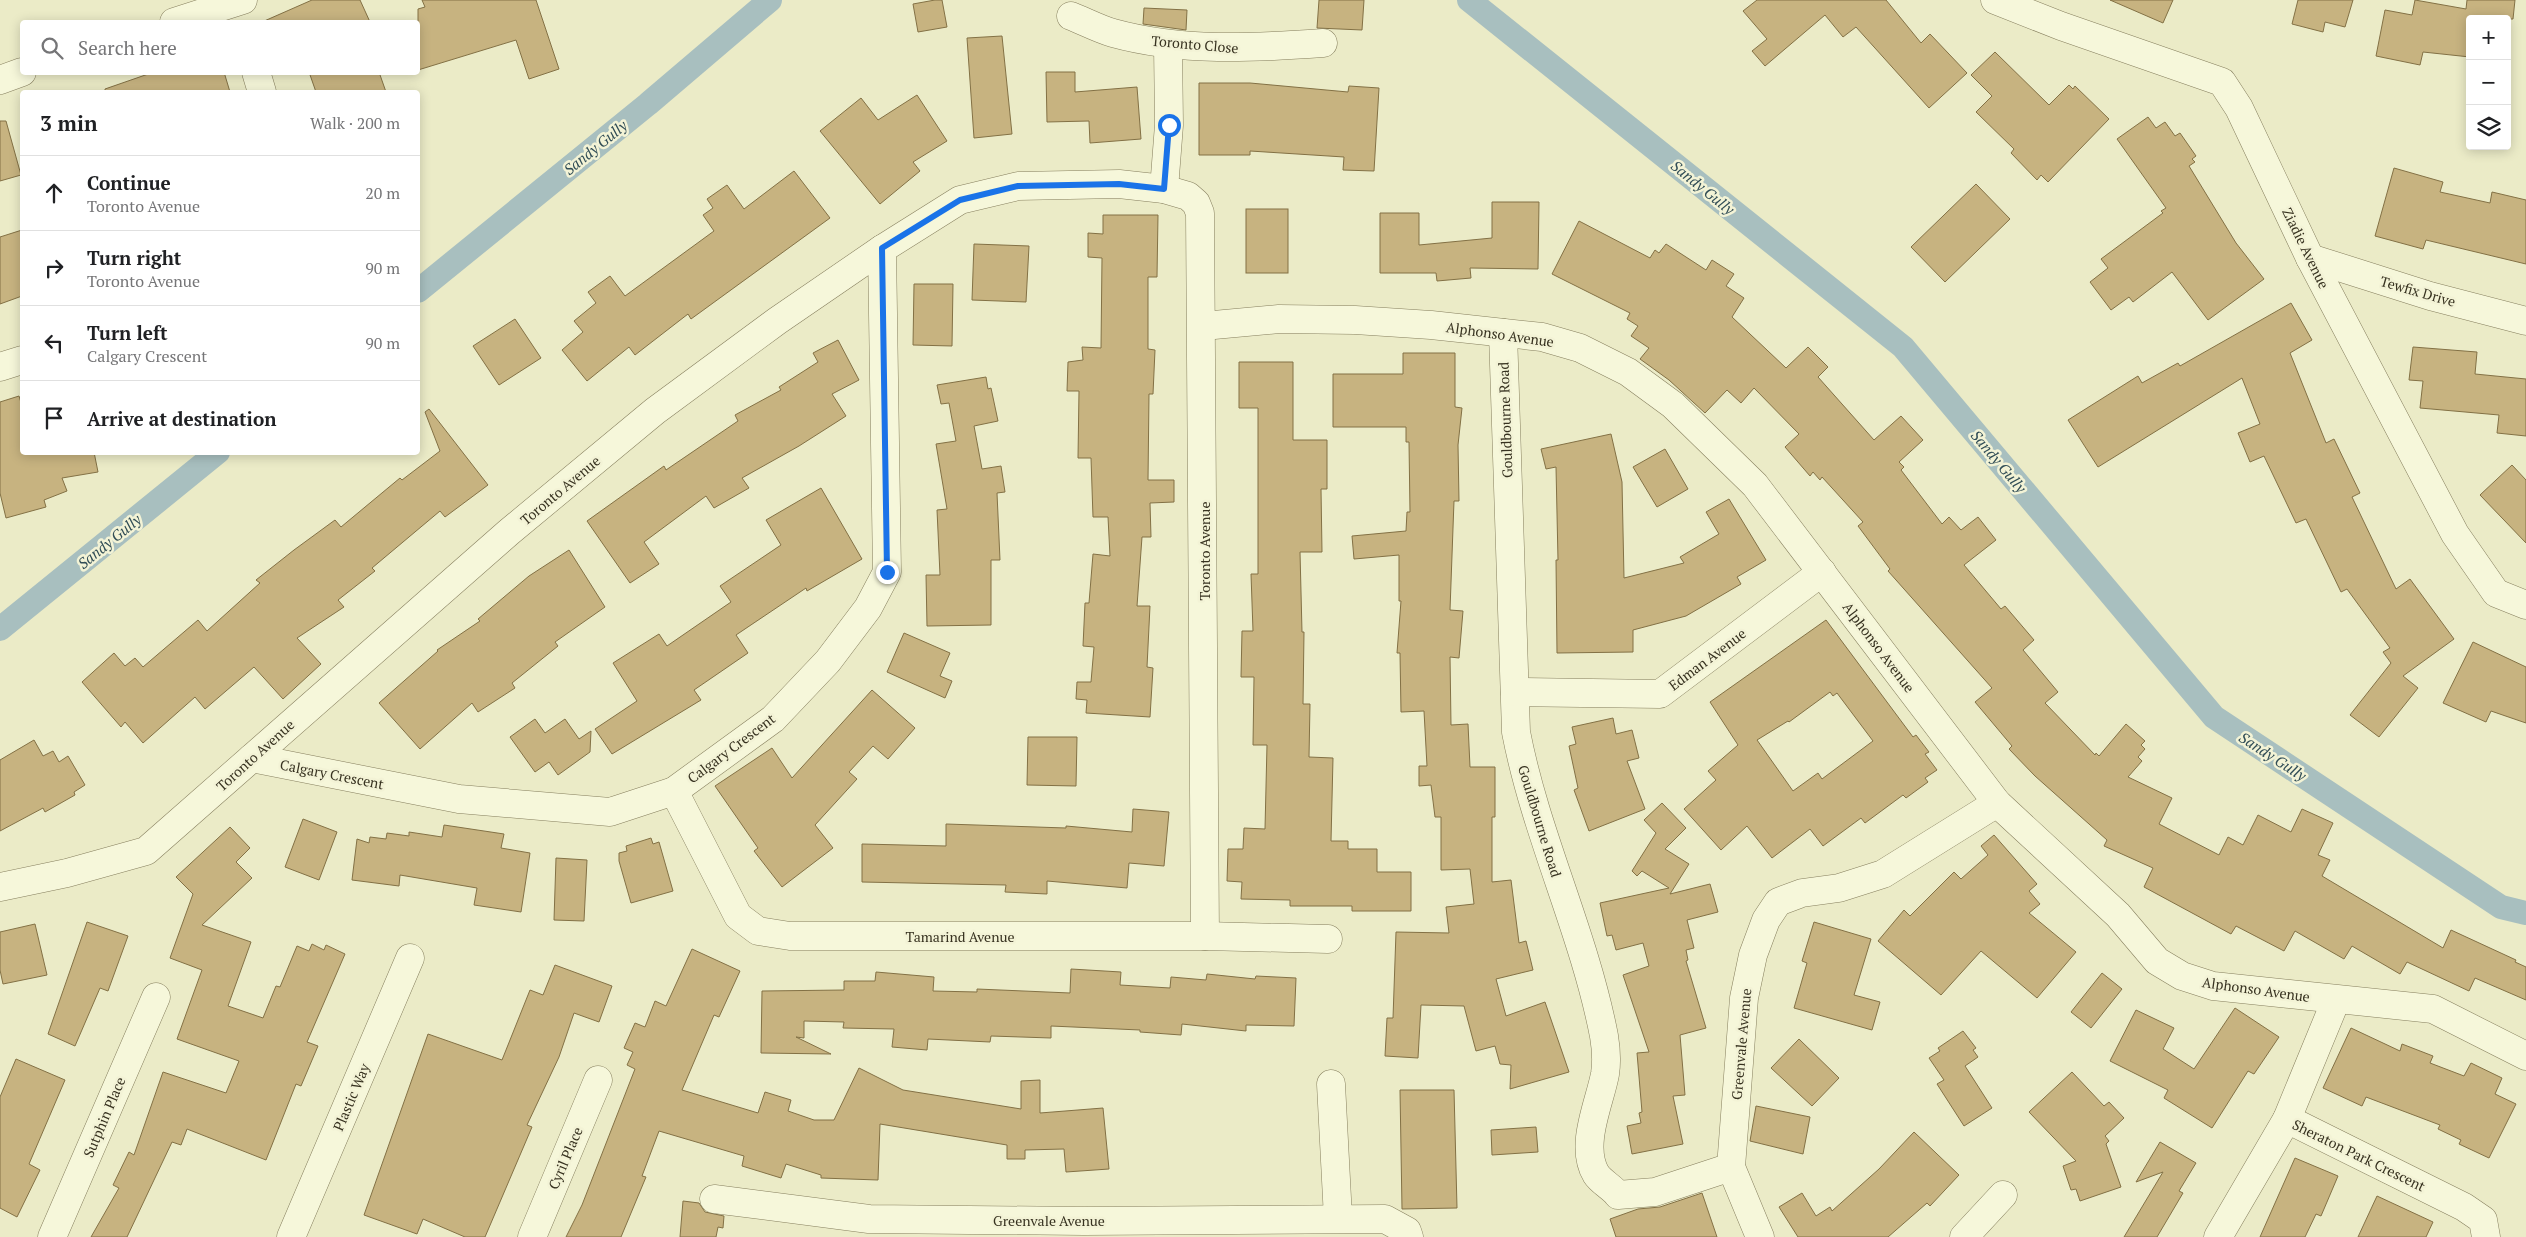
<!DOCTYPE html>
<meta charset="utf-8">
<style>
:root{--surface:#fff;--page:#f2f2f2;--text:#202124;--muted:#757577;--line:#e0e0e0}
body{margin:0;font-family:"PT Serif",serif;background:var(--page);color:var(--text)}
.controls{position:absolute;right:15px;top:15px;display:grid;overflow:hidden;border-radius:5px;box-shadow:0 2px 12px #0003}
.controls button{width:45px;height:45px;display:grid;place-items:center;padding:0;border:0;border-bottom:1px solid var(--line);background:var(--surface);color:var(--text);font:25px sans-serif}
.stop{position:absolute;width:15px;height:15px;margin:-11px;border:4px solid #1a73e8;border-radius:50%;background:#fff}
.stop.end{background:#1a73e8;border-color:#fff;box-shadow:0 1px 5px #0008}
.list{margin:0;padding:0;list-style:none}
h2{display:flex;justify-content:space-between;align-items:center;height:65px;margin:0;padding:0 20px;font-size:21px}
h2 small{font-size:16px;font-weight:400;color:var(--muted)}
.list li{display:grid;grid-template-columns:32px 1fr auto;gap:15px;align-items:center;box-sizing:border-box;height:75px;padding:0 20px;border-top:1px solid var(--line)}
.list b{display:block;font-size:19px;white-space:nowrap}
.list p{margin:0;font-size:16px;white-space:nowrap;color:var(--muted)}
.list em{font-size:16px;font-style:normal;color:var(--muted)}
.icon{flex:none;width:28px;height:28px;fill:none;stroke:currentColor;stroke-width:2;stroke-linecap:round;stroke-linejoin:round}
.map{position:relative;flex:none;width:2526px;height:1237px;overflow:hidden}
.search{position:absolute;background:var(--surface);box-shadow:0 2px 12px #0003;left:20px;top:20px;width:400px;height:55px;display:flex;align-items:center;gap:12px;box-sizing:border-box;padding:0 18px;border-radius:5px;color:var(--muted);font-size:19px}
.panel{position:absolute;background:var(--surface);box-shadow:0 2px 12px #0003;left:20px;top:90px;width:400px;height:365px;border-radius:5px}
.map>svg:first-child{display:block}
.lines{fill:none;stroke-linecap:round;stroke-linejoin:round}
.canal{stroke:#a8bfbf;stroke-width:24}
.building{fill:#c7b380;stroke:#837145;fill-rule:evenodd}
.minor-casing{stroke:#867f5e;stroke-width:29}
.minor{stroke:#f6f7da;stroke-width:28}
.route{stroke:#1a73e8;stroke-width:6}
.labels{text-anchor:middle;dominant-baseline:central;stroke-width:5;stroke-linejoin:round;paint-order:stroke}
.street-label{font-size:14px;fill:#373220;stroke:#f3f3d6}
.water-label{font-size:15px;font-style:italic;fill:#314d56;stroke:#f3f3d6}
</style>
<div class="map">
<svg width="2526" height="1237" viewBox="0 0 2526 1237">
<rect width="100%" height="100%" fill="#ebebc7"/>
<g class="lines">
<g class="canal">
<polyline points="1469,0 1903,347 2214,717 2501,907 2526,913"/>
<polyline points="418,291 648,104 770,0"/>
<polyline points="0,629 218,452"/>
</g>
</g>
<g class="building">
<polygon points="312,0 360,0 370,22 262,22"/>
<polygon points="422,0 536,0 559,69 529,79 516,40 418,70 418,9 425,7"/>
<polygon points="935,0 942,0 947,27 918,32 913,4"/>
<polygon points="1319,0 1364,0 1362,30 1317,28"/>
<polygon points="1757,0 1886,0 1921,43 1930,34 1967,73 1929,108 1856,27 1843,37 1825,15 1765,66 1752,51 1767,39 1743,11"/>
<polygon points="2110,0 2173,0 2163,23"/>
<polygon points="2298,0 2353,0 2345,27 2325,22 2323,32 2292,24"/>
<polygon points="2415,0 2466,9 2467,0 2515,0 2513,19 2470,19 2470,57 2423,52 2420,65 2376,56 2385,10 2412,15"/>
<polygon points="1144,8 1187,10 1186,30 1143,24"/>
<polygon points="1002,36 1012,134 974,138 967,38"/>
<polygon points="1995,52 2049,105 2069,85 2073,89 2075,86 2109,119 2048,182 2041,175 2037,180 2011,153 2014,149 1976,112 1992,96 1971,75"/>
<polygon points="154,72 224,72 230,92 105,92 105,89"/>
<polygon points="309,72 379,72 386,92 316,92"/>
<polygon points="1046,72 1075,72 1075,92 1137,87 1141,139 1090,143 1089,121 1047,122"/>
<polygon points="1199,83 1250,83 1348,92 1349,86 1379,88 1374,171 1343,170 1344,157 1250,151 1250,155 1199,155"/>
<polygon points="917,95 947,141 913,162 920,171 880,204 820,131 861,98 878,120"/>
<polygon points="2148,117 2156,128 2165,122 2175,136 2180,133 2196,156 2192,159 2195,162 2189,166 2236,243 2264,279 2208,320 2172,272 2133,302 2129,297 2111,310 2090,282 2108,268 2101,259 2163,213 2161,211 2166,208 2117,139"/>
<polygon points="0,121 6,121 21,175 0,181"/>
<polygon points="2394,168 2443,182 2440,192 2490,203 2492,192 2526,200 2526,264 2426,240 2423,249 2375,236"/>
<polygon points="794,171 830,218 691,319 688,314 635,355 629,347 587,381 562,350 583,332 574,321 596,303 588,292 610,276 625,296 714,231 703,215 713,208 707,199 727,185 744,209"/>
<polygon points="1976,184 2010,219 1945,282 1911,247"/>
<polygon points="1492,202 1539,202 1538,269 1470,268 1471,278 1437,281 1436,273 1380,273 1380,213 1419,213 1419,245 1492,238"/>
<rect x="1246" y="209" width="42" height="64"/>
<polygon points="1103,215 1158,215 1157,277 1148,277 1148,349 1155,350 1153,394 1149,394 1148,480 1174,480 1174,502 1150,503 1151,537 1142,537 1137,606 1150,606 1147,667 1153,668 1150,717 1086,713 1087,700 1076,699 1077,682 1091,682 1094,647 1083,646 1085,603 1089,603 1093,554 1110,556 1108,517 1093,517 1091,458 1078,458 1079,391 1067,391 1068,362 1083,360 1082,347 1101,348 1102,258 1088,257 1088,233 1103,234"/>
<polygon points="1579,221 1650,258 1655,250 1659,253 1666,244 1706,270 1712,260 1734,274 1726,286 1744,298 1732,317 1786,368 1808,347 1828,367 1818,377 1874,440 1901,416 1923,440 1899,462 1904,467 1901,470 1942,524 1949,517 1961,530 1978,517 1996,540 1964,565 2001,609 2005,606 2034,640 2023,650 2058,692 2045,703 2095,755 2096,753 2099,756 2126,724 2145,741 2141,745 2145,749 2138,757 2142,761 2128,777 2172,798 2159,824 2219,855 2228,837 2243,845 2258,815 2291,832 2302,809 2333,823 2318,855 2330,860 2322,876 2443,948 2451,930 2516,960 2515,962 2526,967 2526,1000 2475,978 2469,991 2407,962 2400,974 2352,946 2344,959 2295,931 2284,951 2236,926 2231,934 2144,887 2153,868 2104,846 2107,840 2035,776 2009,749 2012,746 1975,702 1992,688 1888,571 1890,569 1858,526 1863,522 1822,477 1820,480 1813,472 1810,476 1785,447 1799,434 1754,388 1741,403 1727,390 1705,413 1669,380 1640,359 1649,348 1631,336 1638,326 1627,319 1630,313 1552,274"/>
<polygon points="22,230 22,296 0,304 0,237"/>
<polygon points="974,244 1029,246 1026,302 972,300"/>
<polygon points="914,284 953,284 952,346 913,345"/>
<polygon points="2291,303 2312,340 2290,353 2326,443 2334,439 2360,493 2352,497 2396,589 2410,579 2454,639 2403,676 2418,688 2379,737 2350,715 2391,663 2383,652 2390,648 2347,589 2341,592 2306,519 2296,523 2264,456 2250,462 2238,433 2260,424 2242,378 2098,467 2068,420 2138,376 2142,383 2178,363 2180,366"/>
<polygon points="515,319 541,358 499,385 473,346"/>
<polygon points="838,340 859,380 832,394 846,416 799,446 742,478 749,488 714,508 706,496 644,542 659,564 630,583 587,521 664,466 666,470 738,421 735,415 781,390 779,387 818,362 813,353"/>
<polygon points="2413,347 2477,352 2475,374 2526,379 2526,436 2497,433 2499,415 2420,408 2423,381 2409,380"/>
<polygon points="1403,353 1455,353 1455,407 1462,408 1458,445 1459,501 1454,501 1450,610 1463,611 1459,658 1450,657 1451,725 1468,724 1470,767 1495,767 1495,817 1492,817 1492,882 1511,880 1519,943 1526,941 1533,970 1496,979 1506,1016 1545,1002 1569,1072 1510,1089 1511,1065 1500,1064 1495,1046 1476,1051 1464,1006 1421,1005 1418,1058 1385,1056 1387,1018 1393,1018 1396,932 1449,933 1446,907 1474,904 1470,869 1441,870 1441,817 1435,817 1431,785 1419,786 1419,766 1427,766 1424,711 1401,712 1400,653 1397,653 1401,601 1399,601 1399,555 1354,559 1352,536 1406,531 1407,512 1410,512 1409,442 1406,442 1406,427 1333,427 1333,374 1403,374"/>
<polygon points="1239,362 1293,362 1293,440 1327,440 1327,489 1321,489 1322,552 1300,552 1302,632 1304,632 1303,704 1310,704 1309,757 1333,758 1331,841 1348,841 1348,849 1377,849 1377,872 1411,872 1411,911 1352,911 1352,906 1290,906 1290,900 1241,899 1242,882 1227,881 1228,849 1243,849 1244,828 1265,829 1267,745 1253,745 1254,677 1241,677 1242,631 1253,631 1251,574 1258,574 1258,408 1239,408"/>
<polygon points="986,377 988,389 991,388 998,421 974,426 982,469 1001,466 1005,492 997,493 1000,560 991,560 991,625 927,626 926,575 940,575 937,510 947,509 936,444 956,441 949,403 941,404 937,385"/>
<polygon points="19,396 22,406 22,452 94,452 98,472 62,478 67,491 44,500 46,507 6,518 0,493 0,402"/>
<polygon points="429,409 488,485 445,517 440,511 372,568 375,571 338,600 344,607 297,638 321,664 283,699 254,667 205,709 195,697 143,743 125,722 121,727 82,682 114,653 125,666 135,658 143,667 198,620 207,631 260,583 256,580 294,550 335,520 341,527 400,478 402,480 440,451 425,412"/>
<polygon points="1611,434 1622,482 1624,578 1684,563 1680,557 1719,534 1706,512 1729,499 1766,560 1737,577 1741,584 1686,616 1633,630 1633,652 1557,653 1556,560 1558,560 1556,467 1546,469 1541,449"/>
<polygon points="1665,449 1688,489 1657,507 1633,467"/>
<polygon points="2512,465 2526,480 2526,543 2480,495"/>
<polygon points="821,488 862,559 807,591 806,588 736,635 748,653 694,690 701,700 612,754 595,729 637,701 613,663 659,634 667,646 731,602 720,586 781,545 766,520"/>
<polygon points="569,550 605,607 555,642 558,646 512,683 515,688 478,712 472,703 420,749 379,703 438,651 437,650 480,621 478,619 529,576"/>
<path d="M1826 620 1913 737 1916 735 1929 752 1925 754 1937 770 1925 778 1928 782 1906 798 1903 795 1865 823 1861 818 1823 846 1810 829 1772 858 1747 826 1721 850 1684 809 1716 780 1708 771 1738 745 1710 702ZM1830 692 1833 696 1837 693 1873 741 1822 779 1818 773 1793 791 1757 740 1788 721 1789 722Z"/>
<polygon points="904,633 950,653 940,676 952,681 945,698 887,672"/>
<polygon points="2473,642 2526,667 2526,723 2491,711 2486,722 2443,703"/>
<polygon points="872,690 915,728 888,759 873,746 849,772 857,779 815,825 833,848 782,887 754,851 758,848 715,786 772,748 792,778"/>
<polygon points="1613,718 1616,734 1632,730 1639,758 1627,761 1645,809 1589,831 1574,790 1578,788 1569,746 1576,744 1572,727"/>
<polygon points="535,719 545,733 565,719 579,739 591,731 590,752 558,775 549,762 535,772 510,737"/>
<polygon points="1028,737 1077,737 1076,786 1027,785"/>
<polygon points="34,740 43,756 53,751 59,762 68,756 85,785 74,792 75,795 45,812 43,808 0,831 0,760"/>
<polygon points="1662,803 1686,828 1665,849 1689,864 1670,894 1710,884 1718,912 1687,920 1694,948 1686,950 1688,960 1686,961 1706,1028 1680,1035 1685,1095 1673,1096 1683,1144 1632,1154 1627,1126 1641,1123 1639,1113 1642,1112 1637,1053 1649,1052 1623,975 1649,966 1643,943 1616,950 1612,935 1607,936 1600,903 1669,888 1642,871 1637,876 1632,871 1656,833 1644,820"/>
<polygon points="1133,809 1169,812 1164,866 1129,863 1127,888 1047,881 1047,894 1005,892 1006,885 862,882 862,844 946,846 946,824 1066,828 1066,826 1132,832"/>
<polygon points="303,819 337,832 319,880 285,867"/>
<polygon points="444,825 504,834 501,848 530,853 521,912 474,905 477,888 400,875 399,886 352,880 357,839 369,843 370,837 386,839 387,833 409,836 409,832 442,837"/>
<polygon points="230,827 250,848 236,862 252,878 202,925 251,942 228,1006 263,1018 276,986 280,987 297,946 309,951 312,944 324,950 326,945 345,954 307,1042 318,1046 301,1086 296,1084 266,1160 187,1129 181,1145 172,1142 127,1237 91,1237 119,1188 113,1185 129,1152 134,1155 163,1072 226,1093 239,1061 177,1039 202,970 170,958 193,894 176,877"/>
<polygon points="1994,835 2037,884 2029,891 2040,904 2029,913 2076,952 2037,998 1981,951 1941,995 1878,941 1904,910 1910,916 1954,872 1961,879 1988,855 1981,846"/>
<polygon points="651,838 653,844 659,842 673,891 631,903 619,861 619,853 627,851 626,846"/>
<polygon points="556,858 587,860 584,921 554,920"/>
<polygon points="87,922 128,936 108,991 100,988 75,1046 48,1034"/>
<polygon points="1814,922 1871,939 1854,995 1880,1002 1872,1030 1794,1008 1807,963 1802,961"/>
<polygon points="35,924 47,975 3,984 0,970 0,932"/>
<polygon points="692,949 740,971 719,1017 714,1015 682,1090 758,1113 765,1092 791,1100 788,1111 814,1120 834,1120 859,1068 903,1090 1021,1109 1021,1081 1040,1080 1040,1113 1103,1108 1109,1169 1066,1172 1064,1149 1025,1150 1025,1159 1007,1159 1007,1145 880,1124 878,1180 821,1178 821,1175 786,1164 781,1178 742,1166 744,1156 659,1131 642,1176 646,1177 621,1237 566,1237 582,1205 635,1069 627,1065 633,1052 624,1048 635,1023 645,1027 655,1001 666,1006"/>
<polygon points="555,965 612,986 599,1022 574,1013 559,1057 527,1125 532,1127 485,1237 465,1237 423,1219 417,1234 364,1215 428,1034 502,1060 530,990 543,995"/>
<polygon points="1071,969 1121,972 1120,985 1170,988 1171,977 1206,980 1207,974 1255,979 1256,976 1296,978 1294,1026 1246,1025 1246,1031 1182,1024 1181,1035 1140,1032 1140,1030 1051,1026 1051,1038 991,1036 990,1042 928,1039 927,1050 892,1047 894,1029 843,1028 844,1022 804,1021 804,1038 796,1037 831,1054 761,1053 762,991 844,990 844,981 875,981 876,972 934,977 933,991 977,992 977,989 1070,993"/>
<polygon points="2102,973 2122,989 2091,1028 2071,1012"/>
<polygon points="2235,1008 2279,1037 2254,1074 2248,1071 2212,1128 2164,1098 2168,1090 2110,1061 2136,1010 2174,1028 2163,1049 2194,1069"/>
<polygon points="2351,1028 2400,1051 2402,1044 2433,1056 2430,1063 2464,1076 2471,1063 2502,1078 2495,1094 2516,1104 2489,1158 2459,1144 2461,1140 2438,1129 2440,1125 2366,1097 2362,1106 2323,1088"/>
<polygon points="1963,1031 1976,1048 1973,1050 1978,1057 1965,1066 1992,1108 1964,1126 1937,1084 1944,1080 1929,1058 1940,1051 1938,1048"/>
<polygon points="1799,1039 1839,1078 1812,1106 1771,1068"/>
<polygon points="16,1059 65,1080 29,1164 40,1170 17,1217 0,1208 0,1097"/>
<polygon points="2072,1072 2104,1106 2109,1102 2124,1118 2105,1136 2109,1141 2106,1144 2121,1187 2080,1201 2076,1189 2071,1190 2063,1166 2076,1161 2029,1112"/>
<polygon points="1400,1090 1454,1090 1457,1208 1402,1209"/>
<polygon points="1756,1106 1810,1117 1803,1154 1750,1141"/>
<polygon points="1536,1127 1538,1152 1492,1155 1491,1130"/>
<polygon points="1914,1132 1959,1175 1930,1206 1927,1203 1888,1237 1798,1237 1779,1207 1802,1193 1816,1216 1830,1207 1832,1211 1879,1169"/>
<polygon points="2160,1142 2196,1163 2179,1191 2183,1193 2157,1237 2124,1237 2163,1172 2136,1182"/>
<polygon points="2295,1158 2338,1176 2321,1216 2316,1214 2305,1237 2260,1237"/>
<polygon points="1702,1193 1717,1237 1616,1237 1610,1219 1638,1209 1660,1207"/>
<polygon points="2377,1196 2433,1222 2426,1237 2358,1237"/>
<polygon points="683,1201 699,1203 705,1212 724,1216 723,1228 718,1227 716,1237 680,1237"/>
</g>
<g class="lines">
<defs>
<g id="minor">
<polyline points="1995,0 2061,26 2222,82 2239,108 2310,258 2455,534 2496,593 2526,605"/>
<path d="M1071 16C1084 21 1099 29 1113 33 1182 52 1253 48 1323 43"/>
<polyline points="174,22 243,0"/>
<polyline points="256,72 262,92"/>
<polyline points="0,80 22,72"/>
<polyline points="1164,189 1169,125 1168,45"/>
<polyline points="2310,258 2430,296 2526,321"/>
<polyline points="1203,326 1279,319 1355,320 1431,325 1542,337 1580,348 1628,372 1673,405 1755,485 1997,803 2118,915 2157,961 2182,976 2213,986 2433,1009 2526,1056"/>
<path d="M1503 333 1516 732C1536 836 1584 932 1604 1036 1606 1048 1607 1061 1605 1074 1600 1102 1579 1145 1596 1174 1601 1182 1612 1187 1618 1195L1655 1192 1731 1167"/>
<polyline points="0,367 22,360"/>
<polyline points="1515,692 1660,694 1822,572"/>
<polyline points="252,758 459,799 610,812 674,791 773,719 828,661 868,608 887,572 882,249"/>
<polyline points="674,791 738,916 758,931 790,936 1205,936 1328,939"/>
<polyline points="0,887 67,873 146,851 509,532 655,411 777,321 882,249 960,200 1018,186 1119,184 1164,189 1188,196 1196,203 1200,213 1205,936"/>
<polyline points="1331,1084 1338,1218"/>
<polyline points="2287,1119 2464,1207 2483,1220 2486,1237"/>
<polyline points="714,1199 869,1219 1084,1221 1385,1219 1407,1231 1409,1237"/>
<polyline points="52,1237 156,997"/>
<polyline points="291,1237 410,958"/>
<polyline points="532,1237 598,1080"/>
<polyline points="1760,1237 1731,1167 1744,998 1753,955 1766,920 1778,902 1802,893 1839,888 1883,874 1997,803"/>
<polyline points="1964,1237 2003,1195"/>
<polyline points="2218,1237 2287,1119 2336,1000"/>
</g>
</defs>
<use href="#minor" class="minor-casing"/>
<use href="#minor" class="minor"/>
</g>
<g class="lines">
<polyline class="route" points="887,572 882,248 960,200 1018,186 1119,184 1164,189 1169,125"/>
</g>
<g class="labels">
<g class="street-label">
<text transform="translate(1195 44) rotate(5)">Toronto Close</text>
<text transform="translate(2306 248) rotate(64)">Ziadie Avenue</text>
<text transform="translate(2418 291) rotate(16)">Tewfix Drive</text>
<text transform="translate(1500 334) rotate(8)">Alphonso Avenue</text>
<text transform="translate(1505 420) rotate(-92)">Gouldbourne Road</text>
<text transform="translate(560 490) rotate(-40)">Toronto Avenue</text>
<text transform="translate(1204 551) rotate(-90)">Toronto Avenue</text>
<text transform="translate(1879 647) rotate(53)">Alphonso Avenue</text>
<text transform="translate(1707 659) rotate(-37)">Edman Avenue</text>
<text transform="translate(731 748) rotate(-37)">Calgary Crescent</text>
<text transform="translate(255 755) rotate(-42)">Toronto Avenue</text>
<text transform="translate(332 774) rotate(11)">Calgary Crescent</text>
<text transform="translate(1540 821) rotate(73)">Gouldbourne Road</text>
<text x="960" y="936">Tamarind Avenue</text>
<text transform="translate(2256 989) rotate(8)">Alphonso Avenue</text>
<text transform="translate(1741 1044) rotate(-85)">Greenvale Avenue</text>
<text transform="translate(351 1097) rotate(-67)">Plastic Way</text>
<text transform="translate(104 1117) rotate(-67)">Sutphin Place</text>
<text transform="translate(2359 1155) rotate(26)">Sheraton Park Crescent</text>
<text transform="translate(565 1158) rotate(-67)">Cyril Place</text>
<text x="1049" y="1220">Greenvale Avenue</text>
</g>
<g class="water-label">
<text transform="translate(595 147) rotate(-39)">Sandy Gully</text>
<text transform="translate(1703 187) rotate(39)">Sandy Gully</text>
<text transform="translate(1999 461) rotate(50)">Sandy Gully</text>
<text transform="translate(109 541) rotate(-39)">Sandy Gully</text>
<text transform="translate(2273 756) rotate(33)">Sandy Gully</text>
</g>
</g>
</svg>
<div class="controls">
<button>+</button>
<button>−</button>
<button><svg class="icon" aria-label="layers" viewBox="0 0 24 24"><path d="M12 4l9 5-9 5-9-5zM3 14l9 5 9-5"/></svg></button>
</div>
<div class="stop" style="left:1169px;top:125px"></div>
<div class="stop end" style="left:887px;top:572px"></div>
<div class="search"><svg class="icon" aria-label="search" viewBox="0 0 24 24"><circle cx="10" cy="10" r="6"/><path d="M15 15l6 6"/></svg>Search here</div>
<section class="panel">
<h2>3 min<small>Walk · 200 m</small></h2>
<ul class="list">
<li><svg class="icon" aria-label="ahead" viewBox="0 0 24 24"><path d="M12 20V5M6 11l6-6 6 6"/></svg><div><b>Continue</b><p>Toronto Avenue</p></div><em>20 m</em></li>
<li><svg class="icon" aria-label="right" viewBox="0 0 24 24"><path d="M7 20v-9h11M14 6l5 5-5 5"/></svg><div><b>Turn right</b><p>Toronto Avenue</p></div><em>90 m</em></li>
<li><svg class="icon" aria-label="left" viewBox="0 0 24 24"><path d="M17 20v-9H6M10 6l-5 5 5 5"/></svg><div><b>Turn left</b><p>Calgary Crescent</p></div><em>90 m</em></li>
<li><svg class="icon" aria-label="arrive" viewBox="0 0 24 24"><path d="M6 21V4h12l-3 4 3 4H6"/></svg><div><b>Arrive at destination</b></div></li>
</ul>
</section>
</div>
